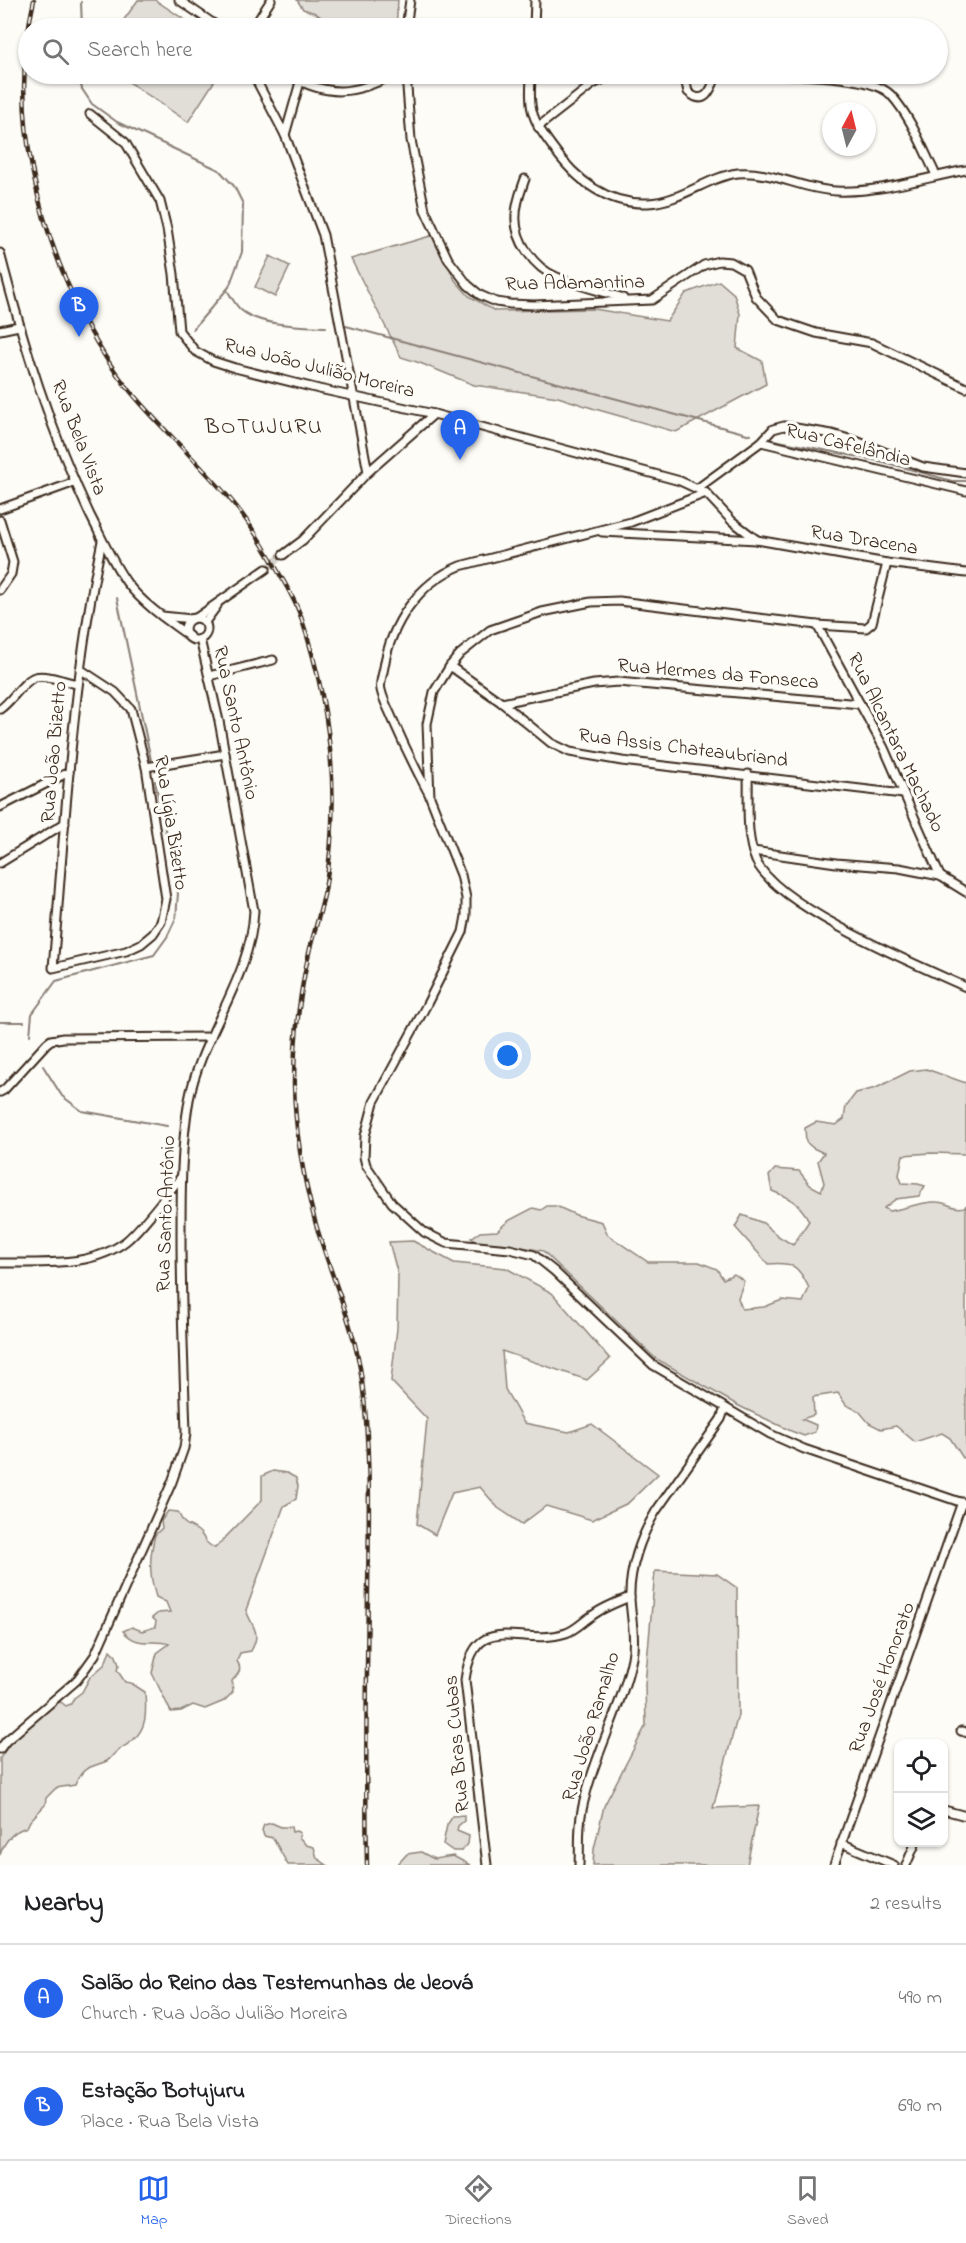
<!DOCTYPE html>
<meta charset="utf-8">
<style>
:root{--surface:#fff;--page:#f2f2f2;--text:#202124;--muted:#757577;--line:#e0e0e0;--accent:#2563eb}
body{margin:0;font-family:"Indie Flower",sans-serif;background:var(--page);color:var(--text)}
.controls{position:absolute;right:18px;bottom:18px;display:grid;overflow:hidden;border-radius:12px;box-shadow:0 2px 4px #0004}
.controls button{width:54px;height:54px;display:grid;place-items:center;padding:0;border:0;border-bottom:2px solid var(--line);background:var(--surface);color:var(--text);font:30px sans-serif}
.compass{position:absolute;left:822px;top:102px;width:54px;height:54px;border-radius:50%;background:var(--surface);box-shadow:0 2px 4px #0004;rotate:7deg}
.you{position:absolute;left:508px;top:1056px;width:21px;height:21px;margin:-15px;border:4px solid #fff;border-radius:50%;background:#1a73e8;box-shadow:0 0 0 9px #1a73e833}
.badge{display:grid;place-items:center;width:39px;height:39px;border-radius:50%;background:var(--accent);color:#fff;font-size:20px;font-weight:700}
.pin{position:absolute;translate:-50% -50px;filter:drop-shadow(0 2px 3px #0008)}
.pin::after{content:'';position:absolute;top:32px;width:21px;height:18px;background:inherit;clip-path:polygon(0 0,100% 0,50% 100%)}
.list{margin:0;padding:0;list-style:none}
h2{display:flex;justify-content:space-between;align-items:center;height:78px;margin:0;padding:0 24px;font-size:26px}
h2 small{font-size:20px;font-weight:400;color:var(--muted)}
.list li{display:grid;grid-template-columns:39px 1fr auto;gap:18px;align-items:center;box-sizing:border-box;height:108px;padding:0 24px;border-top:2px solid var(--line)}
.list b{display:block;font-size:22px;white-space:nowrap}
.list p{margin:0;font-size:20px;white-space:nowrap;color:var(--muted)}
.list em{font-size:20px;font-style:normal;color:var(--muted)}
.icon{flex:none;width:33px;height:33px;fill:none;stroke:currentColor;stroke-width:2;stroke-linecap:round;stroke-linejoin:round}
.map{position:relative;flex:none;width:966px;height:1865px;overflow:hidden}
.search{position:absolute;background:var(--surface);box-shadow:0 2px 4px #0004;left:18px;right:18px;top:18px;height:66px;display:flex;align-items:center;gap:15px;box-sizing:border-box;padding:0 21px;border-radius:33px;color:var(--muted);font-size:22px}
.sheet{height:294px;background:var(--surface)}
nav{display:flex;justify-content:space-around;align-items:center;box-sizing:border-box;height:84px;border-top:2px solid var(--line);background:var(--surface);font-size:16px;color:var(--muted)}
nav a{display:grid;justify-items:center;gap:3px}
nav .on{color:var(--accent)}
.map>svg:first-child{display:block}
.green{fill:#e1ded7;stroke:#8e847a;stroke-width:1.5}
.lines{fill:none;stroke-linecap:round;stroke-linejoin:round}
.stream{stroke:#887d74;stroke-width:2}
.street-tunnel{stroke:#d6d2cc;stroke-width:7;stroke-dasharray:7 3.5;stroke-linecap:butt}
.street-casing{stroke:#3b2a1e;stroke-width:11}
.street{stroke:#fdfcf7;stroke-width:7}
.rail-casing{stroke:#3b2a1e;stroke-width:4.5}
.rail{stroke:#fdfcf7;stroke-width:2;stroke-dasharray:7;stroke-linecap:butt}
.labels{text-anchor:middle;dominant-baseline:central;stroke-width:6;stroke-linejoin:round;paint-order:stroke}
.street-label{font-size:20px;fill:#3b2a1e;stroke:#fdfcf7}
.quarter-label{font-size:22px;letter-spacing:1.5px;fill:#3b2a1e;stroke:#fdfcf7}
</style>
<div class="map">
<svg width="966" height="1865" viewBox="0 0 966 1865">
<rect width="100%" height="100%" fill="#fdfcf7"/>
<filter id="ink" filterUnits="userSpaceOnUse"><feTurbulence type="fractalNoise" baseFrequency=".0167" numOctaves="2"/><feDisplacementMap in="SourceGraphic" scale="12" xChannelSelector="R" yChannelSelector="G"/><feConvolveMatrix kernelMatrix="1 2 1 2 8 2 1 2 1" color-interpolation-filters="sRGB"/></filter>
<g filter="url(#ink)">
<g class="green">
<polygon points="138,0 155,0 197,28 118,28"/>
<polygon points="297,0 398,0 396,28 337,28 315,13 303,9"/>
<polygon points="117,74 219,74 188,122"/>
<polygon points="434,235 455,280 469,296 495,311 594,309 667,321 686,293 719,281 734,294 740,314 737,348 762,361 766,384 676,432 595,409 558,397 474,385 420,363 401,357 351,259"/>
<polygon points="270,256 290,266 275,297 255,287"/>
<path d="M926 1069 966 1083V1154L931 1153 903 1155 899 1175 902 1183 918 1184 925 1186 919 1196 896 1199 884 1208 889 1211C905 1209 921 1201 937 1202 949 1202 951 1210 965 1207L966 1205V1456L963 1458 950 1438 942 1433 915 1442 896 1426 881 1429 869 1423 859 1411 846 1405 838 1393 813 1397 814 1415 802 1419 816 1425 815 1432 804 1436 791 1431 739 1406 655 1358 543 1251 506 1244 480 1243 471 1238 480 1232 497 1231 508 1221 533 1208 541 1210 547 1206H556L576 1215 602 1222 608 1235 648 1262H699L717 1269 723 1279 734 1274 744 1281 738 1298 742 1309 764 1307 782 1300 803 1302 809 1288C798 1265 793 1262 768 1264L735 1227 742 1215 763 1223 778 1236 793 1245 809 1221C800 1203 790 1198 772 1191L769 1176 775 1169 799 1171 810 1185 821 1191 824 1183 818 1161 824 1153 813 1148 806 1142 805 1128 816 1122 836 1125 844 1119 846 1106 856 1093 876 1088 910 1071Z"/>
<polygon points="413,1241 454,1263 506,1268 552,1293 610,1359 587,1380 502,1351 505,1389 524,1423 569,1432 592,1424 658,1474 628,1503 592,1520 546,1506 522,1524 498,1508 480,1487 452,1493 435,1535 417,1524 427,1419 391,1381 397,1328 398,1275 389,1242"/>
<path d="M273 1471 287 1473 296 1478 298 1486 296 1499 284 1506 246 1610C252 1628 262 1631 251 1651L240 1653 237 1661C243 1670 238 1674 232 1681L233 1692 224 1701 205 1709 193 1705 181 1711 171 1712 152 1673 157 1653 169 1644C151 1638 139 1649 123 1631L132 1627 142 1631 155 1627 156 1621 152 1618 158 1613 170 1612 166 1602 156 1597C149 1574 149 1558 155 1535L162 1528 161 1521 168 1511 178 1512C186 1529 186 1522 198 1531 206 1537 202 1542 215 1548L262 1500V1476Z"/>
<polygon points="655,1571 717,1574 737,1588 738,1715 713,1808 759,1806 747,1865 593,1865 594,1849 604,1806 646,1725 645,1685"/>
<path d="M110 1650 116 1656 119 1665 117 1670 125 1682 131 1683 145 1692C146 1710 148 1727 133 1740 128 1745 122 1747 117 1751 113 1754 111 1759 107 1761 91 1768 83 1765 75 1785L56 1788 46 1798 45 1805 30 1821 27 1827C13 1831 4 1842 0 1855V1758L10 1743 54 1704 61 1702 66 1706 71 1704 74 1698 82 1692 90 1677 105 1664Z"/>
<polygon points="464,1815 464,1821 458,1826 457,1831 469,1836 468,1844 462,1851 453,1851 443,1844 447,1825 453,1816"/>
<polygon points="272,1823 281,1827 291,1827 292,1832 296,1831 300,1833 299,1837 306,1845 314,1847 317,1858 327,1865 288,1865 273,1838 264,1836 262,1830 264,1825"/>
<polygon points="421,1852 434,1859 453,1856 470,1865 397,1865 407,1854"/>
</g>
<g class="lines">
<g class="stream">
<polyline points="81,2 82,28"/>
<polyline points="78,74 82,89 92,104 117,122 219,170 234,186 243,204 242,252 229,287 193,329"/>
<path d="M227 290C231 296 235 305 241 310 259 326 302 326 326 327"/>
<polyline points="346,326 751,435"/>
<polyline points="774,440 884,462 952,481 966,481"/>
<polyline points="117,598 151,760"/>
<polyline points="0,1022 24,1022"/>
<polyline points="30,1035 32,1014 56,981 154,955 167,937 176,918 178,893 155,781"/>
<polyline points="43,1066 62,1096 82,1111 167,1126"/>
</g>
<polyline class="street-tunnel" points="266,569 283,555"/>
<defs>
<g id="street">
<polyline points="179,0 220,28"/>
<polyline points="253,28 271,0"/>
<polyline points="406,28 410,0"/>
<polyline points="534,28 535,0"/>
<polyline points="253,74 285,135 323,235 368,472"/>
<path d="M287 74C327 98 355 95 395 74"/>
<polyline points="406,74 411,140 425,210 448,259 468,285 480,295 496,302 510,304 534,305 652,300 704,265 719,261 731,262 745,270 756,297 778,320 816,333 872,343 966,388"/>
<path d="M531 74C531 85 529 98 532 110 535 123 543 134 551 145 574 178 606 205 648 203 680 202 707 177 738 173 771 170 803 190 836 191 879 193 924 178 966 170"/>
<path d="M684 74 688 92C706 108 712 87 717 74"/>
<path d="M729 74C764 75 869 71 891 95 911 117 923 149 936 175"/>
<polyline points="90,114 125,142 160,201 167,229 174,274 179,331 195,351 213,361 235,368 319,389 434,414 680,481 706,493 732,521 757,540"/>
<polyline points="538,127 593,84 615,74"/>
<polyline points="285,135 300,82"/>
<path d="M525 179C521 191 516 202 516 215 514 240 534 268 557 277 578 286 601 291 623 298"/>
<path d="M0 253C23 342 50 431 90 515 102 538 112 562 127 583 143 604 168 621 189 636"/>
<polyline points="0,330 19,326"/>
<polyline points="761,442 966,491"/>
<polyline points="698,488 761,442 773,429 784,426 832,434 856,441 923,467 966,473"/>
<polyline points="0,509 75,482"/>
<polyline points="0,520 13,562 11,574 0,590"/>
<polyline points="602,532 757,540 887,563 966,573"/>
<polyline points="283,555 303,540 368,472 434,414"/>
<polyline points="887,563 872,623 866,628 817,625 619,601 591,602 542,612 490,630 460,654 450,666 434,692 427,724 430,797 461,875 466,898 466,916 463,932 426,1006 374,1102 365,1136 364,1157 366,1165 392,1203 424,1232 446,1243 510,1249 534,1255 554,1271 653,1365 770,1434 804,1449 966,1504"/>
<polyline points="162,616 192,619"/>
<polyline points="196,618 266,569"/>
<circle cx="196" cy="629" r="11"/>
<polyline points="205,622 217,606"/>
<polyline points="817,625 884,748 940,876"/>
<polyline points="450,666 502,703 551,743 570,752 622,761 903,794"/>
<path d="M80 669 115 692 131 709 146 767 166 899 161 922 153 934 141 944 126 951 53 968C65 825 72 681 102 541"/>
<polyline points="209,676 273,660"/>
<polyline points="502,703 594,684 618,682 860,704"/>
<path d="M0 709C11 702 24 680 35 677 47 674 66 682 77 684"/>
<polyline points="146,767 225,754"/>
<path d="M748 774C749 802 745 835 756 861 778 907 917 965 966 987"/>
<path d="M429 794C416 770 404 745 393 720 389 710 383 700 381 690 379 684 383 674 384 667 391 624 418 583 460 566L631 522 706 493"/>
<polyline points="0,807 69,772"/>
<polyline points="753,851 836,863 899,868 940,876 966,892"/>
<polyline points="0,863 65,823"/>
<polyline points="0,1092 4,1090 47,1043 51,1040 63,1038 211,1037"/>
<path d="M0 1263C41 1262 92 1268 126 1241 143 1227 166 1195 181 1177"/>
<polyline points="961,1731 966,1732"/>
<path d="M0 1749 6 1741 77 1680 95 1655 172 1482 184 1448 186 1433C184 1367 181 1302 181 1237 181 1191 181 1145 189 1100 201 1035 251 979 254 911L219 721 200 639"/>
<polyline points="944,1810 966,1816"/>
<polyline points="841,1843 894,1865"/>
<path d="M487 1865 465 1680C475 1608 520 1648 566 1633 577 1629 583 1621 593 1615 604 1607 617 1602 630 1597"/>
<path d="M579 1865C580 1847 578 1828 582 1810 593 1757 621 1710 632 1658 636 1637 631 1619 630 1598 629 1569 641 1536 656 1511L721 1419 725 1408"/>
<polyline points="834,1865 962,1502"/>
<polyline points="906,1865 916,1842"/>
</g>
</defs>
<use href="#street" class="street-casing"/>
<use href="#street" class="street"/>
<defs>
<path id="rail" d="M34 0C12 95 29 191 66 280 84 322 105 363 136 398 166 433 200 464 230 499 249 521 265 548 279 573 287 587 296 602 301 617 331 706 341 797 325 890 321 912 313 934 308 957 299 998 294 1042 294 1084 295 1130 303 1177 315 1221 330 1275 355 1325 362 1381 371 1450 369 1519 368 1588 367 1681 365 1773 367 1865"/>
</defs>
<use href="#rail" class="rail-casing"/>
<use href="#rail" class="rail"/>
</g>
</g>
<g class="labels">
<g class="street-label">
<text transform="translate(575 284) rotate(-1)">Rua Adamantina</text>
<text transform="translate(319 369) rotate(14)">Rua João Julião Moreira</text>
<text transform="translate(78 438) rotate(69)">Rua Bela Vista</text>
<text transform="translate(848 446) rotate(14)">Rua Cafelândia</text>
<text transform="translate(864 541) rotate(9)">Rua Dracena</text>
<text transform="translate(718 675) rotate(5)">Rua Hermes da Fonseca</text>
<text transform="translate(235 723) rotate(78)">Rua Santo Antônio</text>
<text transform="translate(895 743) rotate(64)">Rua Alcantara Machado</text>
<text transform="translate(683 749) rotate(7)">Rua Assis Chateaubriand</text>
<text transform="translate(55 752) rotate(-85)">Rua João Bizetto</text>
<text transform="translate(170 823) rotate(81)">Rua Lígia Bizetto</text>
<text transform="translate(167 1214) rotate(-88)">Rua Santo Antônio</text>
<text transform="translate(883 1678) rotate(-70)">Rua José Honorato</text>
<text transform="translate(592 1727) rotate(-73)">Rua João Ramalho</text>
<text transform="translate(458 1744) rotate(-95)">Rua Bras Cubas</text>
</g>
<g class="quarter-label">
<text x="264" y="428">BOTUJURU</text>
</g>
</g>
</svg>
<div class="controls">
<button><svg class="icon" aria-label="locate" viewBox="0 0 24 24"><circle cx="12" cy="12" r="6"/><path d="M12 2v4M12 18v4M2 12h4M18 12h4"/></svg></button>
<button><svg class="icon" aria-label="layers" viewBox="0 0 24 24"><path d="M12 4l9 5-9 5-9-5zM3 14l9 5 9-5"/></svg></button>
</div>
<svg class="compass" viewBox="-18 -18 36 36"><path d="M0-13l5 13h-10z" fill="#e53935"/><path d="M0 13l5-13h-10z" fill="#757577"/></svg>
<div class="you"></div>
<div class="pin badge" style="left:460px;top:460px">A</div>
<div class="pin badge" style="left:79px;top:337px">B</div>
<div class="search"><svg class="icon" aria-label="search" viewBox="0 0 24 24"><circle cx="10" cy="10" r="6"/><path d="M15 15l6 6"/></svg>Search here</div>
</div>
<section class="sheet">
<h2>Nearby<small>2 results</small></h2>
<ul class="list">
<li><span class="badge">A</span><div><b>Salão do Reino das Testemunhas de Jeová</b><p>Church · Rua João Julião Moreira</p></div><em>490 m</em></li>
<li><span class="badge">B</span><div><b>Estação Botujuru</b><p>Place · Rua Bela Vista</p></div><em>690 m</em></li>
</ul>
</section>
<nav>
<a class="on"><svg class="icon" aria-label="map" viewBox="0 0 24 24"><path d="M3 6l6-2 6 2 6-2v14l-6 2-6-2-6 2zM9 4v14M15 6v14"/></svg>Map</a>
<a><svg class="icon" aria-label="directions" viewBox="0 0 24 24"><path d="M12 3l9 9-9 9-9-9zM9 14v-3h6M13 9l2 2-2 2"/></svg>Directions</a>
<a><svg class="icon" aria-label="saved" viewBox="0 0 24 24"><path d="M7 4h10v16l-5-4-5 4z"/></svg>Saved</a>
</nav>
